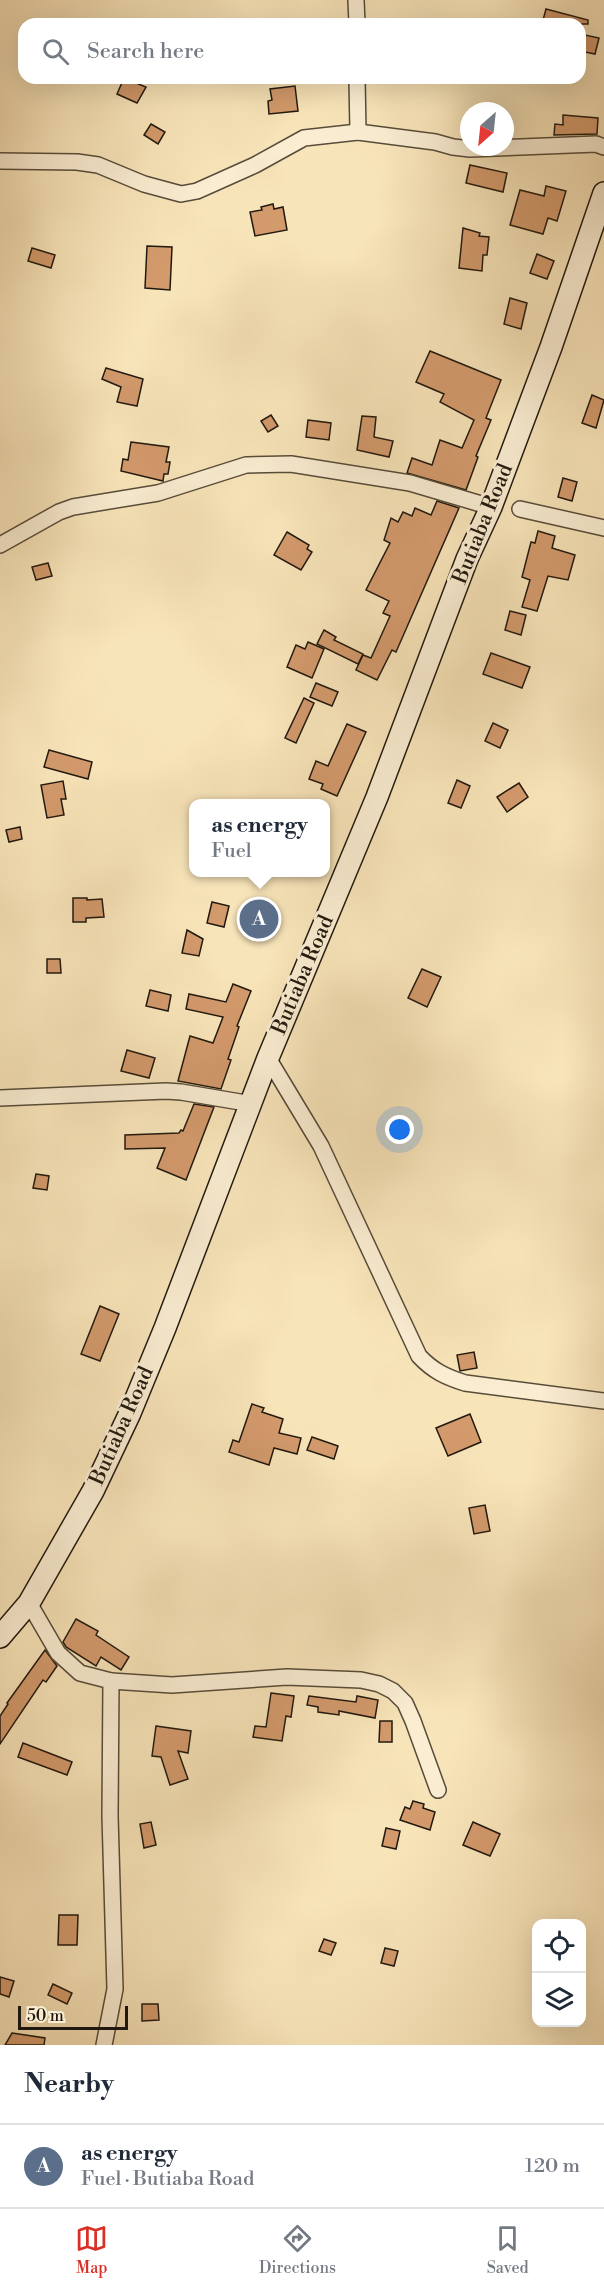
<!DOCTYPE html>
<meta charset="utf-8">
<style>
:root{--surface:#fff;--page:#f6f6f7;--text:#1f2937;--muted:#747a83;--line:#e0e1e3;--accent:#d93025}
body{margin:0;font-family:"Libre Bodoni",serif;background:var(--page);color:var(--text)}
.controls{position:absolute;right:18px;bottom:18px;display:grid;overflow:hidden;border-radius:12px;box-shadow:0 6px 24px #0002}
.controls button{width:54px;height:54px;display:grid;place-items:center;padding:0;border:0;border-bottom:2px solid var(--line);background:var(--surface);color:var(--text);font:30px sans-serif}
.compass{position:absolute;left:460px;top:102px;width:54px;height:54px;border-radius:50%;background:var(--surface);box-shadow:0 6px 24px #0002;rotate:207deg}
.scale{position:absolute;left:18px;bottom:15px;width:110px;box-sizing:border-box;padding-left:6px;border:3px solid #21190f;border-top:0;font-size:16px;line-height:21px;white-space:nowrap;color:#21190f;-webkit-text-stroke:4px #faedd2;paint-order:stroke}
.you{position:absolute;left:400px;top:1130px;width:21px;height:21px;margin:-15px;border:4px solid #fff;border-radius:50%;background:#1a73e8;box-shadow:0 0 0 9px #1a73e833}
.badge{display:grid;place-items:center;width:39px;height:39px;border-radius:50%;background:var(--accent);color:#fff;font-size:20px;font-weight:700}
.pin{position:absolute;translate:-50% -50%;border:3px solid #fff;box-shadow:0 2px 6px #0006}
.popup{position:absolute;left:189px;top:799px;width:141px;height:78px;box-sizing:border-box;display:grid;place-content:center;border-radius:12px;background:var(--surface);filter:drop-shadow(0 2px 4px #0005);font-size:20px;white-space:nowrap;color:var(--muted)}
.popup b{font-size:22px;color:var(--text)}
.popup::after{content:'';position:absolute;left:50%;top:100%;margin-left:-12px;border:12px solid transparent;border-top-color:var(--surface)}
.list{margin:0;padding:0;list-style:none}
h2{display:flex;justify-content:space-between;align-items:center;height:78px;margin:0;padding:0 24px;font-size:26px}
h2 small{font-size:20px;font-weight:400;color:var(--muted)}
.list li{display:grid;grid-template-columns:39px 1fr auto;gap:18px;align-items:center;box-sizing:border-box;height:84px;padding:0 24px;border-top:2px solid var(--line)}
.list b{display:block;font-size:22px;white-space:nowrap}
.list p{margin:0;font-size:20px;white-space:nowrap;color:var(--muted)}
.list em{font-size:20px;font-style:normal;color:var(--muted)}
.icon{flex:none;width:33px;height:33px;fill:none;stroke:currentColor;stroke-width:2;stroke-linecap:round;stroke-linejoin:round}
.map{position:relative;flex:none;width:604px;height:2045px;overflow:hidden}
.search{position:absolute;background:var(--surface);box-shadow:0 6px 24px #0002;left:18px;right:18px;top:18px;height:66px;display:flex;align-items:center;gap:15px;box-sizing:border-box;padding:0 21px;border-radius:18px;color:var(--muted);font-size:22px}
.sheet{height:162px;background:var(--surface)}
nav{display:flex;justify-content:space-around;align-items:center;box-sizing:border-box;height:84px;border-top:2px solid var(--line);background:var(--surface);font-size:16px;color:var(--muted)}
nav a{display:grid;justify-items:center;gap:3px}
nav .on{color:var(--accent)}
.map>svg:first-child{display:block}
.building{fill:#d39a6c;stroke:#21190f;stroke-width:1.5}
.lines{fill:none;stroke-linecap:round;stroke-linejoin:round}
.minor-casing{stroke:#574c3a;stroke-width:18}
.secondary-casing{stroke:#21190f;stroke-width:24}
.minor{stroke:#faedd2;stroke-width:15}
.secondary{stroke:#faedd2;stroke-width:21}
.labels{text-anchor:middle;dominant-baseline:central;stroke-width:6;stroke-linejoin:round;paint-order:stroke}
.street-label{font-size:21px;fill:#21190f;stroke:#faedd2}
</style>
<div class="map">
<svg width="604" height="2045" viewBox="0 0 604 2045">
<rect width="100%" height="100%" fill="#f8e4b9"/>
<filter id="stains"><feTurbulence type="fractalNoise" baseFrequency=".00333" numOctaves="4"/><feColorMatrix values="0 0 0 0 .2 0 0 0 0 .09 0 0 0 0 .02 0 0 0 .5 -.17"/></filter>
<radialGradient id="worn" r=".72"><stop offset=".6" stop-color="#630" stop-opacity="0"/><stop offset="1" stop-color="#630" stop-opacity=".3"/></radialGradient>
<g class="building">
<polygon points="546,9 588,20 588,24 542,24"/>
<polygon points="580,34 599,38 595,54 580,51"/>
<polygon points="124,78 146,87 137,103 117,94"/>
<polygon points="295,86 298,111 269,114 268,101 272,100 270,89"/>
<polygon points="563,115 598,118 597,134 554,135 555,124 563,125"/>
<polygon points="151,124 165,132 158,144 144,135"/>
<polygon points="470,165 507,173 503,192 466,183"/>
<polygon points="546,186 566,191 557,221 548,218 543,234 510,225 520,190 544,196"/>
<polygon points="273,204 274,209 283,207 287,230 255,236 250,212 262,210 261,207"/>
<polygon points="463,228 480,233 479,236 489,237 487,255 483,255 482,271 459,268"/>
<polygon points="147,246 172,247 170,290 145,288"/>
<polygon points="32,248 55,255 51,268 28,261"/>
<polygon points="537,254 554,261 547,279 530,273"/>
<polygon points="510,298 527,303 521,329 504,324"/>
<polygon points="430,351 501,380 486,418 491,420 476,456 478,457 466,490 407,473 412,458 432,465 440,440 462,448 474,420 440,402 444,394 416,382"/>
<polygon points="106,368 143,379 137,406 117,402 121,387 102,379"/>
<polygon points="592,395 604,400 596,428 582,423"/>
<polygon points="271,415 278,426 268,432 261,421"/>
<polygon points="362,416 376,417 374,437 393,441 389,457 357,450"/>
<polygon points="308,420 331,423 329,440 306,437"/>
<polygon points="131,442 169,447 166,462 170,462 168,474 164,474 163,481 121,471 123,459 128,460"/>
<polygon points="563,478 577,482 572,501 558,497"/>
<polygon points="437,501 459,508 396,652 392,650 377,680 356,670 363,655 371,658 390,616 383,613 389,601 366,590 390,543 384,540 391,518 398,522 403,512 412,516 415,508 431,515"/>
<polygon points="538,531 555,536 552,548 575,555 568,580 548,576 537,611 522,607 530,580 522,577 531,542 535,543"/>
<polygon points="287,532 309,545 307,549 312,552 301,570 274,555"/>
<polygon points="48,563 52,576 36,580 32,567"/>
<polygon points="510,611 526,615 521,635 505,630"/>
<polygon points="324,630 336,637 334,640 363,654 358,664 317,644"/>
<polygon points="308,642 324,649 312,678 287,667 296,645 305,649"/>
<polygon points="491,653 530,667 522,688 483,674"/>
<polygon points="316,683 338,692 332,706 310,697"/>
<polygon points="304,698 314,703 296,743 285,738"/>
<polygon points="493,723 508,730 500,748 485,741"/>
<polygon points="347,724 366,732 337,796 321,789 323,784 309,779 316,761 328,766"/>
<polygon points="49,750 92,762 88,779 44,767"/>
<polygon points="457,780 470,786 461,808 448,803"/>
<polygon points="63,781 66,799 61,799 64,815 47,818 41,785"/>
<polygon points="519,783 528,797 507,812 497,797"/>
<polygon points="20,827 22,839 9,842 6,830"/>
<polygon points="73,898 87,898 87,900 102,899 104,917 86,918 86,922 73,922"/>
<polygon points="212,902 229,906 224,927 207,923"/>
<polygon points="187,930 203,939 199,956 182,953"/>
<polygon points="47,959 60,959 61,973 47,973"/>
<polygon points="422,969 441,977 427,1007 408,998"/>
<polygon points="233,984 251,991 237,1026 239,1027 228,1059 231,1060 221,1089 178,1081 190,1036 213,1043 223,1017 186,1009 189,994 226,1002"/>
<polygon points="150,990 171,995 168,1011 146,1006"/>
<polygon points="127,1050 155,1058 149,1078 121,1071"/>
<polygon points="194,1104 214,1107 186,1180 157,1168 165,1148 125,1149 125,1135 179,1133 181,1130 183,1131"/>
<polygon points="36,1174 49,1176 47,1190 33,1188"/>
<polygon points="100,1306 119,1314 100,1361 81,1354"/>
<polygon points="474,1352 477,1368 460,1371 457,1355"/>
<polygon points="252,1404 264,1408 262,1412 283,1419 279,1433 301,1438 297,1454 274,1448 269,1465 229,1452 233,1440 239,1442"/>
<polygon points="470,1414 481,1442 448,1456 436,1428"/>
<polygon points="312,1437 338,1446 334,1459 307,1450"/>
<polygon points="485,1505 490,1531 474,1534 469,1508"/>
<polygon points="76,1619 98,1631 96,1635 129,1657 121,1670 101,1657 96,1666 66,1647 63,1642"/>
<polygon points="45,1650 57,1666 46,1682 43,1680 0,1744 0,1716 8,1704 7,1703"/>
<polygon points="271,1693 294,1696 291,1717 286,1716 282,1741 253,1737 255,1726 266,1727"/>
<polygon points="309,1696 356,1702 357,1696 378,1700 375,1718 339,1711 339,1715 318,1712 318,1707 307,1705"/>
<polygon points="380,1721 392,1721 392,1742 379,1742"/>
<polygon points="156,1726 191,1731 188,1753 178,1751 188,1779 170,1785 161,1757 152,1756"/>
<polygon points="23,1743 72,1762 67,1775 18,1757"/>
<polygon points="413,1801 424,1804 423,1808 435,1812 430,1830 400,1820 405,1807 410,1809"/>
<polygon points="151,1822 156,1845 144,1848 140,1824"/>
<polygon points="473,1822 500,1834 490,1856 463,1845"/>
<polygon points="386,1828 400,1831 396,1849 382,1846"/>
<polygon points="59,1915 78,1915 77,1945 58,1945"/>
<polygon points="324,1939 336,1943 331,1955 319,1951"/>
<polygon points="385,1948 398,1951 394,1966 381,1963"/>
<polygon points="0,1977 14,1981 9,1997 0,1994"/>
<polygon points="53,1984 72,1993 67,2004 48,1995"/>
<polygon points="142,2004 158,2004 159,2020 142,2021"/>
<polygon points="12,2033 45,2038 44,2045 5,2045"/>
</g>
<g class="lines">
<defs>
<g id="minor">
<polyline points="356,0 357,24"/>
<polyline points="357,78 358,132"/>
<polyline points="0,161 77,162 98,165 144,184 181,194 197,191 255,165 304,138 358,132 435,142 453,147 470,149 596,144 604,147"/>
<polyline points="520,509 604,528"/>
<polyline points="0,545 59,512 73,507 158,493 246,465 291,464 410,483 491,507"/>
<path d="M268 1058 321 1146 419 1356C433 1371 446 1377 465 1383L604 1401"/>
<polyline points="0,1098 166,1091 181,1092 252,1104"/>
<polyline points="29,1603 58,1653 80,1673 111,1681 110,1816 115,1989 104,2045"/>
<polyline points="111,1681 172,1685 287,1677 361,1680 379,1684 393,1691 405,1703 413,1721 438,1790"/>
</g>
<polyline id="secondary" points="0,1637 29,1603 93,1491 130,1413 165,1328 268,1058 377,797 467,559 491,507 551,347 604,193"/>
</defs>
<use href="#minor" class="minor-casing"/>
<use href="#secondary" class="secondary-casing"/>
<use href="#minor" class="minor"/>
<use href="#secondary" class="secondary"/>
</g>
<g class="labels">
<g class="street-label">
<text transform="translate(483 524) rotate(-68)">Butiaba Road</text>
<text transform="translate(303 975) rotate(-67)">Butiaba Road</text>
<text transform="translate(122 1426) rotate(-66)">Butiaba Road</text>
</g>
</g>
<rect width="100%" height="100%" filter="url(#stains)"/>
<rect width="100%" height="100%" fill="url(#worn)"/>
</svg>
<div class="controls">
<button><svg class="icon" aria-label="locate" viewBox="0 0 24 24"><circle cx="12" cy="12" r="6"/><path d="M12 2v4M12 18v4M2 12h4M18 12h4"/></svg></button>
<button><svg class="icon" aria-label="layers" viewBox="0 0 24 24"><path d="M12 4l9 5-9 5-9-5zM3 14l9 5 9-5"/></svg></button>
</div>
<svg class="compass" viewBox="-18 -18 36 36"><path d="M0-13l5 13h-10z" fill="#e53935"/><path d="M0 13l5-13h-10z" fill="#747a83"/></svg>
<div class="scale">50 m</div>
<div class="you"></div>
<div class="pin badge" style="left:259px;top:919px;background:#5c6f8a">A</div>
<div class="popup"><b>as energy</b>Fuel</div>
<div class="search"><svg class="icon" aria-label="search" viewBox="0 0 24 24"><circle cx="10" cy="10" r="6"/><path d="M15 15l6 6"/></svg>Search here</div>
</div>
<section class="sheet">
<h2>Nearby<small></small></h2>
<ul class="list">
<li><span class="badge" style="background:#5c6f8a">A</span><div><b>as energy</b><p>Fuel · Butiaba Road</p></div><em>120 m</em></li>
</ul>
</section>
<nav>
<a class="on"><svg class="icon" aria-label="map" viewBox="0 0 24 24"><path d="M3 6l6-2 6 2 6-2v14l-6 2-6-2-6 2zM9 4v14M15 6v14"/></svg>Map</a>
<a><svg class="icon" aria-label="directions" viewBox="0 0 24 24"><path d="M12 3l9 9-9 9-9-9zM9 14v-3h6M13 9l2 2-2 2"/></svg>Directions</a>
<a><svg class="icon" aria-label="saved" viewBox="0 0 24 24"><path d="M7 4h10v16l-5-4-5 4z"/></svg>Saved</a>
</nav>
